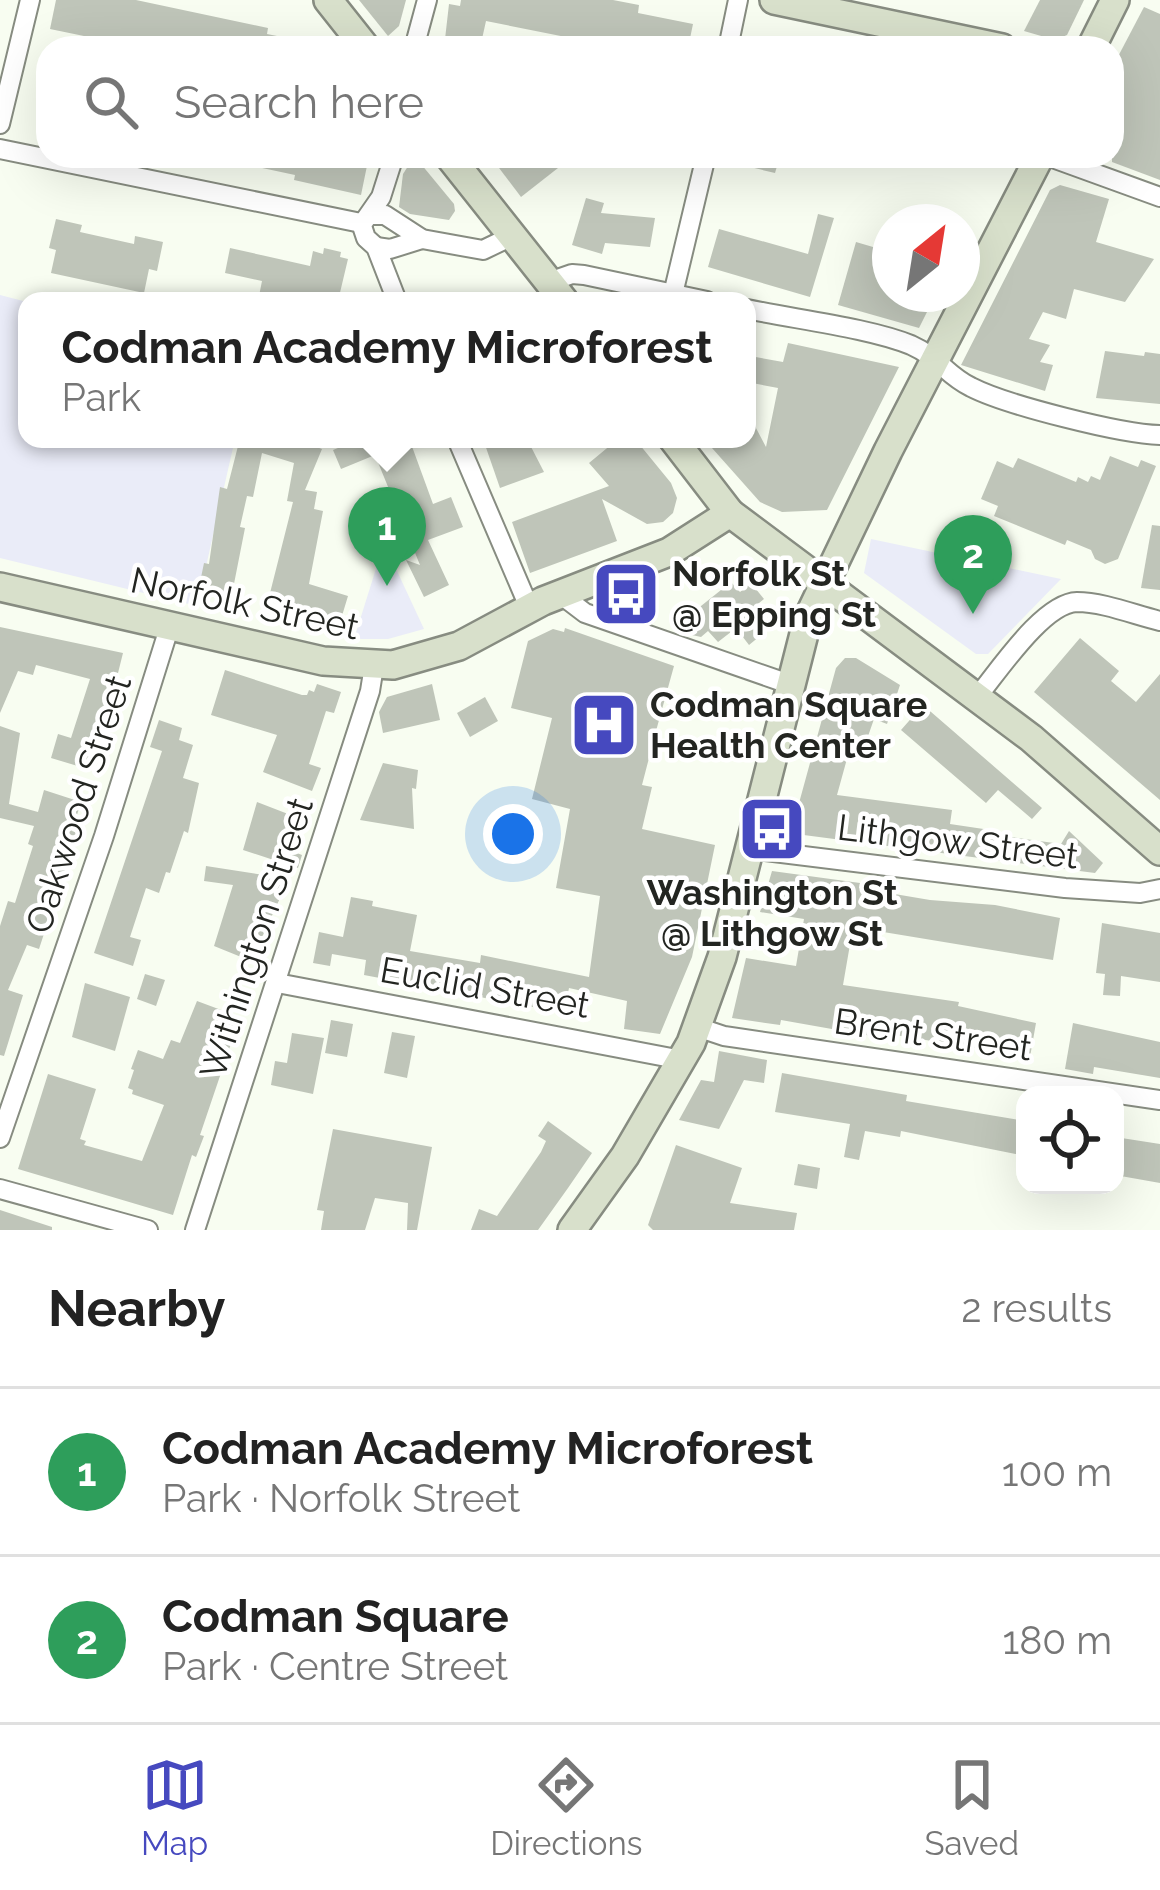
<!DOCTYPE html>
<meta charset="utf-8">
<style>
:root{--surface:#fff;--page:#f6f6f6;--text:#222;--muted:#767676;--line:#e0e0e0;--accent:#4649bf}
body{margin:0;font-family:Raleway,sans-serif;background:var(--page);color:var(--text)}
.controls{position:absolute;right:36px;bottom:36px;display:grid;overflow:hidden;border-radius:24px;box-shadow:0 12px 48px #0002}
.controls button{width:108px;height:108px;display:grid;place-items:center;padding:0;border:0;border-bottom:3px solid var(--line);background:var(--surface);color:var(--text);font:60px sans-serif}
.compass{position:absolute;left:872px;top:204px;width:108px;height:108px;border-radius:50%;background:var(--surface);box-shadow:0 12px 48px #0002;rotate:30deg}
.you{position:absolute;left:513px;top:834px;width:42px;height:42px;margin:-30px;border:9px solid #fff;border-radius:50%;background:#1a73e8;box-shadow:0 0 0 18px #1a73e833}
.badge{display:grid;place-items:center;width:78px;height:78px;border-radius:50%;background:var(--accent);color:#fff;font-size:39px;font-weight:700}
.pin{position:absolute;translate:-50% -99px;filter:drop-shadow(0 3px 6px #0008)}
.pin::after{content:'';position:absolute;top:63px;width:42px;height:36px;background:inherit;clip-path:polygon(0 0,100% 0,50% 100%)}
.popup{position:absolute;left:18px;top:292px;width:738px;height:156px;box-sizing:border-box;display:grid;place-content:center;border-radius:24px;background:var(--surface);filter:drop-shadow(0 3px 9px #0005);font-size:39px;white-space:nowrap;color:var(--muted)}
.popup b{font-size:45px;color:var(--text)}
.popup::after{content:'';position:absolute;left:50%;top:100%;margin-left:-24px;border:24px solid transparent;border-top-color:var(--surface)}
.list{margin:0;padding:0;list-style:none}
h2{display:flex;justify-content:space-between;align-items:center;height:156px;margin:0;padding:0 48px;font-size:51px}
h2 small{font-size:39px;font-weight:400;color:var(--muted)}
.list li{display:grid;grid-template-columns:78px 1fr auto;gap:36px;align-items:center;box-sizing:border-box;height:168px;padding:0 48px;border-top:3px solid var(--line)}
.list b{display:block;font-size:45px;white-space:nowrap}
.list p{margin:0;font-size:39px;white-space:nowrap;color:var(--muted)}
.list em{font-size:39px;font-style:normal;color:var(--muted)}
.icon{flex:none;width:66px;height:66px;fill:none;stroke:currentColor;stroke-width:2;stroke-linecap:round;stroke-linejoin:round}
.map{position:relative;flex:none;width:1160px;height:1230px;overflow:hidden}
.search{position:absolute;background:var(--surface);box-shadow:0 12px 48px #0002;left:36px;right:36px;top:36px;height:132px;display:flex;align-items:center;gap:30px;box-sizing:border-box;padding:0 42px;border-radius:36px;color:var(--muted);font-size:45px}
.sheet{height:492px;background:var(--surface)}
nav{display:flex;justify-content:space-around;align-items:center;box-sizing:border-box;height:168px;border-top:3px solid var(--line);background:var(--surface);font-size:33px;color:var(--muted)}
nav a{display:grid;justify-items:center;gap:6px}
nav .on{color:var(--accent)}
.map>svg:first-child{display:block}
.green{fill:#eaecf8}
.building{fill:#bfc5b9}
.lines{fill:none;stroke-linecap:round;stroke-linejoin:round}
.street-casing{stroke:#878c81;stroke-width:22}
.secondary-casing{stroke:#878c81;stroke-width:32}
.street{stroke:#fff;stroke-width:18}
.secondary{stroke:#d8e0cb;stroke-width:27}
.labels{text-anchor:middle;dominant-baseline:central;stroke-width:9;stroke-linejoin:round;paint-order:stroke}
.poi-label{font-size:36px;font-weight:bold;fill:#232521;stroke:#fff;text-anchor:start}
.street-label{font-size:36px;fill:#232521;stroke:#fff}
</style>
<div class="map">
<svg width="1160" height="1230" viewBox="0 0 1160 1230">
<rect width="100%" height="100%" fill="#f8fdf1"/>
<g class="green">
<polygon points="0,295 27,302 27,439 235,439 197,606 0,558"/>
<polygon points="871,539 1061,579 988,654 976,654 864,573"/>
<polygon points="384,543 424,629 388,639 354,639"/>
</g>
<g class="building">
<polygon points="56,0 136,0 268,28 267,34 302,41 301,48 142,48 50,29"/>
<polygon points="359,0 406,0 399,26 388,36"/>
<polygon points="461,0 613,0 639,5 638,13 693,24 688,48 621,48 486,21 480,48 444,48 449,4 460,6"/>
<polygon points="1040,0 1084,0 1067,35 1055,40 1024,31"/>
<polygon points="1144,7 1160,14 1160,180 1112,162 1112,68"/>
<polygon points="238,156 344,156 368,161 361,195 294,180 295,175 238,163"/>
<polygon points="490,156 549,156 558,168 521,197"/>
<polygon points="729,156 780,156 775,173 729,162"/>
<polygon points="412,160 421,164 454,204 455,211 449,220 410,214 399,207 403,174"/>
<polygon points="1060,185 1109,199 1096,242 1154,259 1125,302 1074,289 1066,319 1043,312 1029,339 1050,345 1040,362 1053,365 1045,391 961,365 1050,190"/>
<polygon points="586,198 604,203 601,213 655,218 650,247 605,243 602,254 572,245"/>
<polygon points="818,214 834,218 810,297 708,267 719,229 808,254"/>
<polygon points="56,219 82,225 80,232 134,244 135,236 163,242 157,271 149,269 144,293 51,273 56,250 49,248"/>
<polygon points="856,242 890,252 890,294 936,294 919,328 838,305"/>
<polygon points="230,248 310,266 313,251 323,254 324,248 341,252 340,257 348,259 338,301 258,301 262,281 225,273"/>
<polygon points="788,343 899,367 827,510 782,512 760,502 704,439 747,439 747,411 766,447 778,388 747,382 750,356 783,362"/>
<polygon points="1105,351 1144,356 1145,352 1160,354 1160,404 1096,398"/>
<polygon points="229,439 308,439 306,443 322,449 305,490 317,492 314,509 323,511 309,584 348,596 338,629 312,622 314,614 268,601 293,502 287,501 294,463 262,453 253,497 247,496 240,527 245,528 231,599 198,592 204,563 209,564 220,487 227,489 238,446 228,443"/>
<polygon points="360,439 413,439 410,441 433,504 451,497 463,527 428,540 449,585 424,597 406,560 420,565 375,455 341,469 333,450"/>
<polygon points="483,439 527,439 544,472 500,488"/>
<polygon points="618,439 635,439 671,483 677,498 673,513 663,522 647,524 602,499 617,541 530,573 512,522 609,486 589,463"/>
<polygon points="1110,456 1138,467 1141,460 1156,466 1118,559 1105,564 1095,559 1091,550 1067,540 1065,545 994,516 998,506 981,499 997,461 1013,468 1018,458 1076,482 1078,477 1088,482 1091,476 1100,480"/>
<polygon points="1152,525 1160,526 1160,590 1141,588"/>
<polygon points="731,582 740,592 751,583 764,599 749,611 765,632 749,645 736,628 718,642 708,631 701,637 692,635 681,622"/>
<polygon points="0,627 123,653 110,705 118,708 110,732 103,730 91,770 51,758 58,734 71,738 90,679 36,665 33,675 18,671 0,713"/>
<polygon points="565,628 674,666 656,731 656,748 649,758 642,785 652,787 642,829 715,845 692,957 660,1034 624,1029 627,1001 569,988 564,1013 364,975 366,960 332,954 330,966 313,963 319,932 343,937 351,897 373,901 372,906 417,915 410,951 480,963 481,955 589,977 600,896 556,888 570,809 532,799 552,718 511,708 528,641 553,629 564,632"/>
<polygon points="1080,638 1119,671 1111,681 1136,702 1160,674 1160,800 1034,692"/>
<polygon points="845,658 856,658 900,685 887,724 874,719 866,742 853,737 837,795 952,810 950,824 997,831 997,835 1061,844 1069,831 1103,863 1095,873 796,834 793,825 836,668"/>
<polygon points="225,670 302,695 307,695 309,690 314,692 317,684 341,692 334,713 326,711 309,764 321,768 312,791 263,772 277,735 211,715"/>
<polygon points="432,684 440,720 383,733 379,712 387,697"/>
<polygon points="485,697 498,721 470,737 457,713"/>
<polygon points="923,705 1042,808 1032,819 998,790 986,803 901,730"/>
<polygon points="159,720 182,728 179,740 193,745 183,778 199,783 188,833 184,831 170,873 166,872 159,893 146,888 130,937 141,940 133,966 94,953 162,751 150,747"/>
<polygon points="0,726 20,733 9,804 38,812 44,790 81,802 72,831 77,833 39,949 27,945 8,990 23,995 4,1056 0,1055 0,926 8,901 15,903 33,846 28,844 34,826 0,818"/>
<polygon points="383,763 418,770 416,789 412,788 414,829 360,820"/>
<polygon points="257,802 301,819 289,850 302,855 298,868 243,850"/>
<polygon points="206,866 283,878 276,894 281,896 251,961 214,946 233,885 204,881"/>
<polygon points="772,871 860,883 859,888 930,900 995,905 1060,918 1053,960 853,927 843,985 959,1002 958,1006 1036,1023 1030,1057 895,1035 894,1040 781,1020 780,1025 732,1018 746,958 796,966 804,919 760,912"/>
<polygon points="1102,923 1160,933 1160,982 1121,976 1120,996 1103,995 1105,974 1096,973"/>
<polygon points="145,974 165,980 156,1006 137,999"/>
<polygon points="85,983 130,997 115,1051 72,1037"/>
<polygon points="197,1001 240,1017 200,1135 204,1136 196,1157 192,1155 173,1215 18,1169 48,1074 96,1089 80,1139 86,1141 84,1145 142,1161 164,1105 132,1094 133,1090 128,1088 134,1070 131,1069 138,1050 163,1059 171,1040 180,1043"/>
<polygon points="331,1020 353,1024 347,1057 325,1053"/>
<polygon points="1073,1023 1160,1042 1160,1078 1094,1067 1093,1074 1065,1069"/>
<polygon points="392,1032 415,1036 407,1078 384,1073"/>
<polygon points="292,1033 324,1038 313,1094 271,1085 275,1061 287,1063"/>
<polygon points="719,1051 767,1060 764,1083 744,1080 719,1129 679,1120 701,1080 714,1082"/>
<polygon points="782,1073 907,1095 906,1101 1025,1121 1025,1156 901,1131 900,1137 865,1131 859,1160 844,1157 850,1124 775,1112"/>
<polygon points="548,1121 592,1153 568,1188 538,1230 471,1230 479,1209 497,1216 541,1152 546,1141 538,1136"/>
<polygon points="333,1129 432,1147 417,1230 407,1230 408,1203 375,1198 365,1230 321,1230 324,1211 317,1210"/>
<polygon points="1115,1137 1160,1144 1160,1183 1115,1175"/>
<polygon points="676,1145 742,1168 730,1203 797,1213 794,1230 653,1230 648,1225"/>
<polygon points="798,1164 820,1168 817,1189 794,1185"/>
<polygon points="0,1210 52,1227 52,1230 0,1230"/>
</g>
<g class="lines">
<defs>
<g id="street">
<polyline points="414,48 427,0"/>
<polyline points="728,48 738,0"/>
<polyline points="0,124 30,0"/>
<polyline points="0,149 361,223"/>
<polyline points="1047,156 1160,197"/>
<polyline points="372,215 385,215 422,239 483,250 512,236"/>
<polyline points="365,220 381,197 394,156"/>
<polyline points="361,223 366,238 376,247 397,301"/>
<polyline points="376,247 390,249 422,239"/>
<polyline points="549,282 572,274 584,275 707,301"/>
<polyline points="673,294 706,156"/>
<path d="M747 309C793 319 870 328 911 345 940 358 946 375 971 387 1006 405 1121 434 1160 435"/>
<polyline points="457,439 529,607"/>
<polyline points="560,594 585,613 789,684"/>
<path d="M977 697C998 672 1043 603 1077 602 1103 602 1135 615 1160 621"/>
<polyline points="748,849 1065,888 1140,893 1160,889"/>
<polyline points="277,983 682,1060"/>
<polyline points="697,1027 724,1036 1160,1100"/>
<polyline points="0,1138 104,836 170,625"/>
<polyline points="0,1189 148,1230"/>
<polyline points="195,1230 370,691 374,666"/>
</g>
<g id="secondary">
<polyline points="328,0 366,48"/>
<polyline points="774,0 1002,48"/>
<polyline points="1091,48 1115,0"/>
<polyline points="449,156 564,301"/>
<polyline points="673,439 730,513 1031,738 1160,851"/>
<polyline points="0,587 323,661 393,665 459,646 543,601 669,552 730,513"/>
<polyline points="572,1230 625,1156 691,1043 722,957 808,618 888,451 1040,156"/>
</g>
</defs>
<use href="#street" class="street-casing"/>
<use href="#secondary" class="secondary-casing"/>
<use href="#street" class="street"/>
<use href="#secondary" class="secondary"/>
</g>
<defs>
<symbol id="bus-square" viewBox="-11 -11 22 22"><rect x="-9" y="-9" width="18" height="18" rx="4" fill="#4649bf" stroke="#fff"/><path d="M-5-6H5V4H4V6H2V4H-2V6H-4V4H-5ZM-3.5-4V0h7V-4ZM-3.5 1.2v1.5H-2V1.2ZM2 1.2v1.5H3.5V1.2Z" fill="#fff"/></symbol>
<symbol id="hospital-square" viewBox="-11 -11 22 22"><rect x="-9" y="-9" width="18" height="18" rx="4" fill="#4649bf" stroke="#fff"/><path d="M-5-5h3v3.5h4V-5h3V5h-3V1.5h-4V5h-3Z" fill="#fff"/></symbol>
</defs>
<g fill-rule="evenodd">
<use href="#bus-square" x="588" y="556" width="76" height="76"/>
<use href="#hospital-square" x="566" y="687" width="76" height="76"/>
<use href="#bus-square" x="734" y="791" width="76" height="76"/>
</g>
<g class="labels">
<g class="poi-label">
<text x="672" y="573">Norfolk St<tspan x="672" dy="41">@ Epping St</tspan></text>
<text x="650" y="704">Codman Square<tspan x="650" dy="41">Health Center</tspan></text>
<text x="772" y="892" text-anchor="middle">Washington St<tspan x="772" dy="41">@ Lithgow St</tspan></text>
</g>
<g class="street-label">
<text transform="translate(245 603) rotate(12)">Norfolk Street</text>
<text transform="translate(78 804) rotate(-72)">Oakwood Street</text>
<text transform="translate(958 841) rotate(7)">Lithgow Street</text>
<text transform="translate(256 938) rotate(-72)">Withington Street</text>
<text transform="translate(485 987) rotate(10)">Euclid Street</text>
<text transform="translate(933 1034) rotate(8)">Brent Street</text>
</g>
</g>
</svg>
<div class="controls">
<button><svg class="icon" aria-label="locate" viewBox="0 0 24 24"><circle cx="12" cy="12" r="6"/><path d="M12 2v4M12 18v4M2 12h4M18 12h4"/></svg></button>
</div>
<svg class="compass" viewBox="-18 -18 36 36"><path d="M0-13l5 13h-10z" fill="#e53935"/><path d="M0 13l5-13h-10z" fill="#767676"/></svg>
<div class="you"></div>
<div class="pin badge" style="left:387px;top:586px;background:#2e9e5b">1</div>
<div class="popup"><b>Codman Academy Microforest</b>Park</div>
<div class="pin badge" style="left:973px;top:614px;background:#2e9e5b">2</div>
<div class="search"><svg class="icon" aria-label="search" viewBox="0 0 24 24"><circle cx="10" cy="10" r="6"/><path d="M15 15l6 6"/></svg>Search here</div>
</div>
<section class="sheet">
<h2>Nearby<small>2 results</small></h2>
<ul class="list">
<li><span class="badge" style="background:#2e9e5b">1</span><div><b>Codman Academy Microforest</b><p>Park · Norfolk Street</p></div><em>100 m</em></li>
<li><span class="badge" style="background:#2e9e5b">2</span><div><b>Codman Square</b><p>Park · Centre Street</p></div><em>180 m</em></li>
</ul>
</section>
<nav>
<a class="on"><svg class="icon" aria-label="map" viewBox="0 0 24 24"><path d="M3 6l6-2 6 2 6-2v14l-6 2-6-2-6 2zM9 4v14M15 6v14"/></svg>Map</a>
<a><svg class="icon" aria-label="directions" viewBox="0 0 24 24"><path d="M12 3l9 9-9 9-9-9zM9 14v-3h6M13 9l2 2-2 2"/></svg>Directions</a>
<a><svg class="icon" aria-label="saved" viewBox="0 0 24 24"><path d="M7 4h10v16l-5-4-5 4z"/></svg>Saved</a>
</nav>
